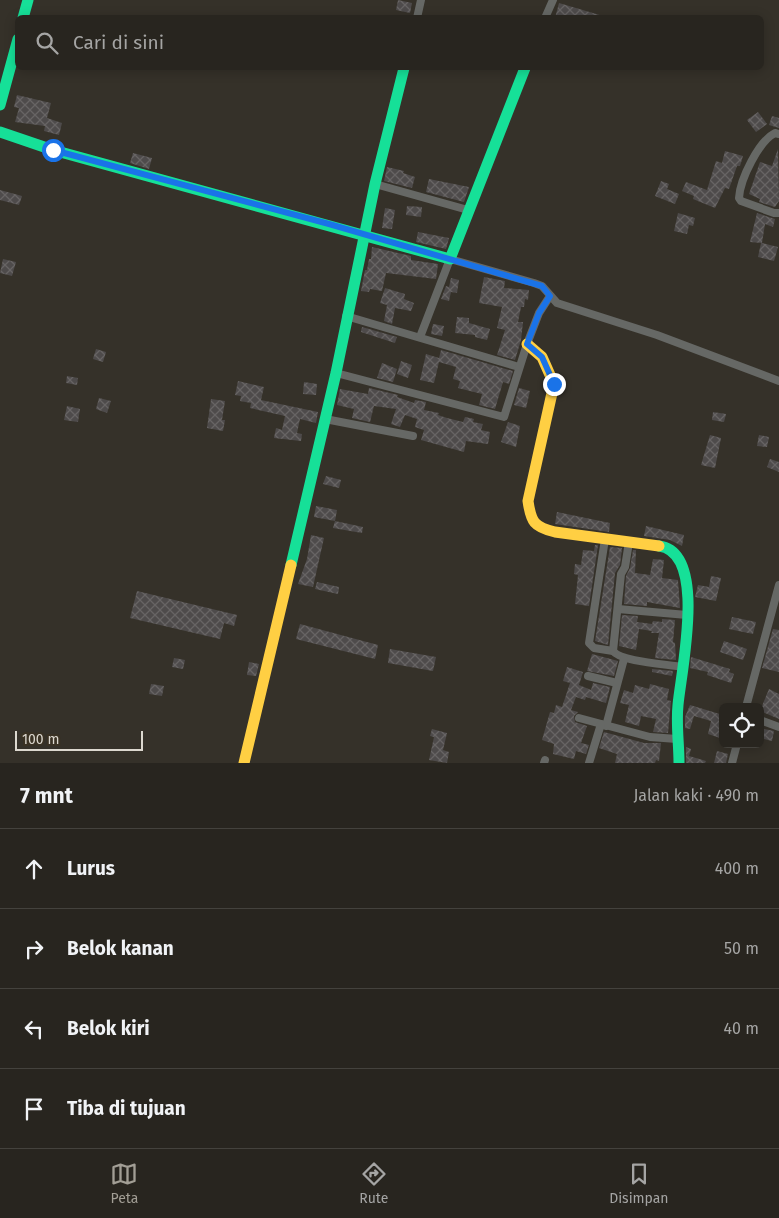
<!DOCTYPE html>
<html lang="id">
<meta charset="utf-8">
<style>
:root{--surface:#28251f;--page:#34312c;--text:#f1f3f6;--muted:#a5a5a4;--line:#44423d;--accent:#a29e95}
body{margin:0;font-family:"Fira Sans",sans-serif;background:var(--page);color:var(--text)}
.controls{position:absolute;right:15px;bottom:15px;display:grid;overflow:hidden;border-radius:8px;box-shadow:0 2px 12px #0003}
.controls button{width:45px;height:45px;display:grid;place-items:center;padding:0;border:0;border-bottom:1px solid var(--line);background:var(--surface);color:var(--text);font:25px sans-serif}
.scale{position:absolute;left:15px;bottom:12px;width:128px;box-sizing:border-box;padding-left:5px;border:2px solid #dcd8cf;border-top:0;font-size:14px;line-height:18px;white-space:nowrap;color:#dcd8cf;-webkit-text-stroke:4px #3a3224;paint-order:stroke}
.stop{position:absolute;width:15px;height:15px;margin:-11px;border:4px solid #1a73e8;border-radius:50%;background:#fff}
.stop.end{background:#1a73e8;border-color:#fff;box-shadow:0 1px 5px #0008}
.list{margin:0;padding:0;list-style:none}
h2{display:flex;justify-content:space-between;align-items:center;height:65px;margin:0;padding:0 20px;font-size:21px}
h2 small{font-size:16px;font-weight:400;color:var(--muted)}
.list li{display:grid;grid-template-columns:32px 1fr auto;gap:15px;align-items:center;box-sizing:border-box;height:80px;padding:0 20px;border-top:1px solid var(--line)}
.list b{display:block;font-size:19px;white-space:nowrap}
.list em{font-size:16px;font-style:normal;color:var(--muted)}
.icon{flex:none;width:28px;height:28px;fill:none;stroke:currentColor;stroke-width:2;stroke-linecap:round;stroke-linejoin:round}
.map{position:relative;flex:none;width:779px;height:763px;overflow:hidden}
.search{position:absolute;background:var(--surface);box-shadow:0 2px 12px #0003;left:15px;right:15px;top:15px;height:55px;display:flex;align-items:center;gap:12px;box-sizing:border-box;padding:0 18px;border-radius:8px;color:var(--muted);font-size:19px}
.sheet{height:385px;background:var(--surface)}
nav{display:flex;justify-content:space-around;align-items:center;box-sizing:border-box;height:70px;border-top:1px solid var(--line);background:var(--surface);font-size:14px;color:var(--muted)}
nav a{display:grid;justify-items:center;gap:2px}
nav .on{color:var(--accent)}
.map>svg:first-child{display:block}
.building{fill:url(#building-cross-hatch)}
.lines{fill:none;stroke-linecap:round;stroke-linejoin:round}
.street{stroke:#666865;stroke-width:8}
.fast{stroke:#16e098;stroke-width:11}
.slow{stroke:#ffcf43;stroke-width:11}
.route{stroke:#1a73e8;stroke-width:6}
</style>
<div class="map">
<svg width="779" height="763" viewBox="0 0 779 763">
<defs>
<pattern id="building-cross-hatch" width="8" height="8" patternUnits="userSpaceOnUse" patternTransform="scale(1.25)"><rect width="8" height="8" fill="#4e4b4b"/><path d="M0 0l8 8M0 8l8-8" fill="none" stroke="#676464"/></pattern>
</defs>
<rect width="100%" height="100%" fill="#353129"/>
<g class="building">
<polygon points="398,0 412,3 410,13 396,10"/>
<polygon points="559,3 603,16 602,18 555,18"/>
<polygon points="17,95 51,103 47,118 62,123 59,135 44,131 45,126 15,122 19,108 14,107"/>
<polygon points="758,112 767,124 756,132 747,120"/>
<polygon points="772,116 779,118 779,128 769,125"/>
<polygon points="778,149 779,201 775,207 759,202 760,199 749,194 760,162 772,166"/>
<polygon points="725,151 743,156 740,166 737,166 729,189 725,188 715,208 693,199 694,196 682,191 686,182 707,190 716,161 722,163"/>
<polygon points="133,153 152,158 149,169 130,163"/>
<polygon points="387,167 404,171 403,173 415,177 412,188 384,181"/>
<polygon points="429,179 469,187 464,202 426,192"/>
<polygon points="661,181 669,184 667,189 679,194 675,204 655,196"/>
<polygon points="0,190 22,196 19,205 0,200"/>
<polygon points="407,206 422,207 421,217 406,215"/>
<polygon points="385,208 395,210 392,229 382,228"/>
<polygon points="678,213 695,218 693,226 689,225 687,234 674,231"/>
<polygon points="757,213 775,219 773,227 765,224 762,243 778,247 774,261 758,257 761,243 750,242"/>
<polygon points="418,232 449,238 446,249 416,242"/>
<polygon points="372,247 411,256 411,260 438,264 436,279 386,273 382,291 370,289 369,292 361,291 365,270 367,270 369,259 371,259"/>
<polygon points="3,259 16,262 12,276 0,273"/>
<polygon points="484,277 505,281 504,288 529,290 528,300 525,299 524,307 521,307 518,322 523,322 521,340 515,360 497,355 505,330 497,328 502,307 479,303"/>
<polygon points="451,278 459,280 457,293 451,292 449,301 441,299 446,286 449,287"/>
<polygon points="385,288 405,294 404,299 414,303 411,311 395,308 392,324 384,321 387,305 380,303"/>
<polygon points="457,317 469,318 469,323 490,329 487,340 475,337 475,335 455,333"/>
<polygon points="433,324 444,326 442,336 431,334"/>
<polygon points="362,327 397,337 395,343 361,332"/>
<polygon points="96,349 106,352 103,362 93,359"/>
<polygon points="441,350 513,371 509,384 503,382 495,409 479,405 482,394 458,388 460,381 453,379 456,367 439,362 434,383 420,380 426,354 439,358"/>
<polygon points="401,361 412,365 408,378 397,374"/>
<polygon points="382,363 397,369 393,382 377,378"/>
<polygon points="67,376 78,378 77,385 66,383"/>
<polygon points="238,381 264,387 261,400 318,412 316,423 300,419 297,433 302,434 301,441 274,438 276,428 282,430 285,416 250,408 251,403 240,401 241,396 235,395"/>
<polygon points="304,382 317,384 316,395 303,394"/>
<polygon points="369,388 398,395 397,397 414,403 415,400 426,402 424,410 439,413 438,415 447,418 463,422 465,417 474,419 473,422 483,424 481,430 490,432 488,444 466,441 464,452 446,447 421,440 424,430 415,427 417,419 405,415 400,427 391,424 396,409 374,406 370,422 352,418 354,409 337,405 340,389 368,394"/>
<polygon points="519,388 530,391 526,408 514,405"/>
<polygon points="99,398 111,401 107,413 96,409"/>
<polygon points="211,399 225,401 222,420 225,420 223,431 207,428"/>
<polygon points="67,406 80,409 78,422 64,420"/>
<polygon points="713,412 726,414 724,422 712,420"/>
<polygon points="508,422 520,426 516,447 501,442"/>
<polygon points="710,435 721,438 715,468 701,465"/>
<polygon points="759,435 769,437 767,447 757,446"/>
<polygon points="770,459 779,462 779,472 767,467"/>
<polygon points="326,476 341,480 339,488 323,484"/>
<polygon points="316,506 337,510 335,521 314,517"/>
<polygon points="557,512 610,523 609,532 555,524"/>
<polygon points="335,521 363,527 362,533 333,528"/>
<polygon points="646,526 684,535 682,546 670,540 644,536"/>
<polygon points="311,535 324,538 313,587 298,584 307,559"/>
<polygon points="595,545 598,545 589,606 575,604 578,575 574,574 575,564 581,565 583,550 594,551"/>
<polygon points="610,547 622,548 620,565 615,573 608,645 595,641"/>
<polygon points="633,550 636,550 635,573 650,575 653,559 664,560 662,578 678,580 680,608 647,602 647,606 624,604 626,576 630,568"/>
<polygon points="711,576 721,578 716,601 695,597 698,585 709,587"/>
<polygon points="317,582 339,587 338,594 315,589"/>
<polygon points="137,591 237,615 234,626 224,623 220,639 130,618"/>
<polygon points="622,615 638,616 637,622 652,624 653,621 662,622 662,619 675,620 673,642 675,643 676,660 655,658 659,633 651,633 652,631 639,629 636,650 619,646"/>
<polygon points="732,617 756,622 753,634 729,629"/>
<polygon points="300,624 378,645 375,659 296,639"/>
<polygon points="773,629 779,630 779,672 762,668"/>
<polygon points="724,641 747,649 743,660 720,652"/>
<polygon points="390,649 436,657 433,671 388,663"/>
<polygon points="592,654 618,661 614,676 587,671"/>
<polygon points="691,657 730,669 729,672 734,674 731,683 707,675 708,672 690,668"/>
<polygon points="174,658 185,660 183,669 172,667"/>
<polygon points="249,662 259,664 256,676 247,675"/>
<polygon points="567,667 583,672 579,685 591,690 593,683 610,687 606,703 586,697 585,700 576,697 571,710 578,712 574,716 575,722 587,726 581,743 589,745 586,754 576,751 574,759 553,754 554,744 542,740 550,712 554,713 556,705 562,707 570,683 563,681"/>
<polygon points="652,669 673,671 672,676 652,672"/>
<polygon points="151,684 164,686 162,696 149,694"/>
<polygon points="650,684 669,689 667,700 671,701 668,733 653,732 656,719 641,716 639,726 625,722 629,705 620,703 624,690 633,693 635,685 649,689"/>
<polygon points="769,689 779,694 779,719 760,711"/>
<polygon points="690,705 723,715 723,739 708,734 711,721 694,716 690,729 685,728 685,717"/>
<polygon points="760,728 774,731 772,741 760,738"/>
<polygon points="432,729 447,733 443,750 449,752 447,763 429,760 434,737 430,736"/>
<polygon points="604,732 644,743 661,743 659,761 656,760 655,763 615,763 617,754 599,748"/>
<polygon points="686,747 691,749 689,756 706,761 705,763 686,763"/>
<polygon points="717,751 728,754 726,763 714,763"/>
</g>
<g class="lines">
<g class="street">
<polyline points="417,18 421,0"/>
<polyline points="545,18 553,0"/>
<path d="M779 134 775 133C759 141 740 179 739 198L741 201 774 213H779"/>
<polyline points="375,184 468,210"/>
<polyline points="346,316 519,367"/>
<polyline points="420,337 450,259 534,283 542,286 557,303 657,335 779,381"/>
<polyline points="336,373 504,417 527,344 539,313 550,296"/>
<polyline points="325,419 413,436"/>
<polyline points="605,539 589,643 594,648 613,651"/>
<path d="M629 542 625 567 621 574 613 651C621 662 666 664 683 667"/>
<polyline points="618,609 687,615"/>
<polyline points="588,676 617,683"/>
<polyline points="746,707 779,585"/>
<polyline points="579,718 650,737 677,739"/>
<polyline points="760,720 779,727"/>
<polyline points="606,726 624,659"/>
<polyline points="544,763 545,760"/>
<polyline points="589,763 601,724"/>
<polyline points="732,763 737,744"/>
</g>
<g class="fast">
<polyline points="23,18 28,0"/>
<polyline points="0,105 18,39"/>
<polyline points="0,132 53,150 450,259 525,68"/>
<path d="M659 546C708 552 681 671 678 705 676 724 679 744 679 763"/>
<polyline points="291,565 336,373 375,184 404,68"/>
</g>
<g class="slow">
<path d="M527 344 542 357 554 384 528 501C531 522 534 527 555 532L659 546"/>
<polyline points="244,763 291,565"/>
</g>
</g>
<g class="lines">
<polyline class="route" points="53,150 329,224 542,286 550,296 539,313 527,344 542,357 554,384"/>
</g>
</svg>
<div class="controls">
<button><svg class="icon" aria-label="locate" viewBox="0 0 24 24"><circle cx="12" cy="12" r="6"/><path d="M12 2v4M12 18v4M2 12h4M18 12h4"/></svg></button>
</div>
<div class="scale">100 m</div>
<div class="stop" style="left:53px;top:150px"></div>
<div class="stop end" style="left:554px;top:384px"></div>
<div class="search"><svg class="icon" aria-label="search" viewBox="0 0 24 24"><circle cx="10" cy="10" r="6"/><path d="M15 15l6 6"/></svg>Cari di sini</div>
</div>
<section class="sheet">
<h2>7 mnt<small>Jalan kaki · 490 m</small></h2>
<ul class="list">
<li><svg class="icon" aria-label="ahead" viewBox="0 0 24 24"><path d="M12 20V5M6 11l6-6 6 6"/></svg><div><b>Lurus</b></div><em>400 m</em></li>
<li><svg class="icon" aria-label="right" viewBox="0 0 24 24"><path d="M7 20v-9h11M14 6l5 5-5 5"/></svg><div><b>Belok kanan</b></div><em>50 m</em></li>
<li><svg class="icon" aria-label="left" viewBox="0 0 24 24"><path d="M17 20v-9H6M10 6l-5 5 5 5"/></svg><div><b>Belok kiri</b></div><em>40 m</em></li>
<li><svg class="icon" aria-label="arrive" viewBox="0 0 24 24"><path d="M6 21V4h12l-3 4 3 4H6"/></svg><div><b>Tiba di tujuan</b></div></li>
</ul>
</section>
<nav>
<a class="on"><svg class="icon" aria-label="map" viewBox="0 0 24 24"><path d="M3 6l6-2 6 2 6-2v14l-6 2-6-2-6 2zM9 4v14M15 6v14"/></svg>Peta</a>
<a><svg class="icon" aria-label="directions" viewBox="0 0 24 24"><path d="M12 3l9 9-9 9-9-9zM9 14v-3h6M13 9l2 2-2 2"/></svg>Rute</a>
<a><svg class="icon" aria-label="saved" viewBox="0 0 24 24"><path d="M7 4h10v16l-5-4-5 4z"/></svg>Disimpan</a>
</nav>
